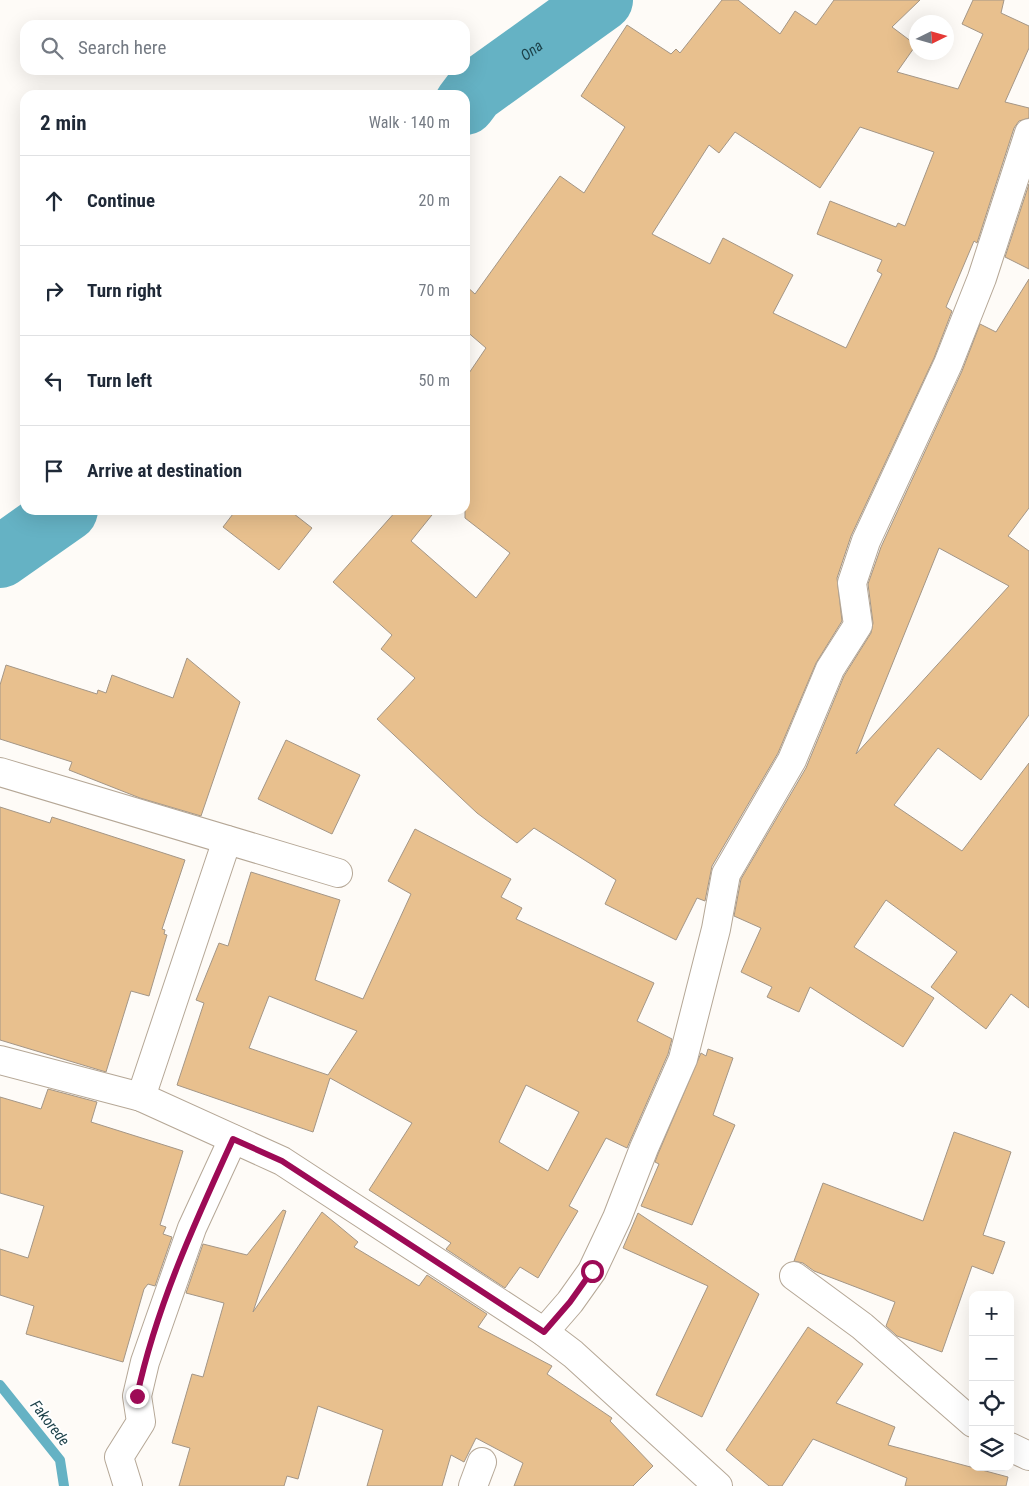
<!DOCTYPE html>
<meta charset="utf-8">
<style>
:root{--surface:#fff;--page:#f6f6f7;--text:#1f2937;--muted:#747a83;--line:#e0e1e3}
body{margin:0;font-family:"Roboto Condensed",sans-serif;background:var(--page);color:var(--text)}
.controls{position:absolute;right:15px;bottom:15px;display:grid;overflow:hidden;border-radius:10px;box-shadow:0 5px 20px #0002}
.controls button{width:45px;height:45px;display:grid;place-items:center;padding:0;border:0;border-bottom:1px solid var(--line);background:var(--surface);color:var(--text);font:25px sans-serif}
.compass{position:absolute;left:909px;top:15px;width:45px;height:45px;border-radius:50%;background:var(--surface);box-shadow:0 5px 20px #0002;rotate:85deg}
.stop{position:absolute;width:15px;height:15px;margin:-11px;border:4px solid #9d0a56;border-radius:50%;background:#fff}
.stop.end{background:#9d0a56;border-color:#fff;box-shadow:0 1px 5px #0008}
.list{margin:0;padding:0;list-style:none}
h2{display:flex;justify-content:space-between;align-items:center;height:65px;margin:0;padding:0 20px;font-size:21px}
h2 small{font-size:16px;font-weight:400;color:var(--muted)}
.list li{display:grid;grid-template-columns:32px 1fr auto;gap:15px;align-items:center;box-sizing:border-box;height:90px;padding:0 20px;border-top:1px solid var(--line)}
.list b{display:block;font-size:19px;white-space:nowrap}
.list em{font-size:16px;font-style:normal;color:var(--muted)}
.icon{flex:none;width:28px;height:28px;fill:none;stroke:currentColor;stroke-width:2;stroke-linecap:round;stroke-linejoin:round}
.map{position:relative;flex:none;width:1029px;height:1486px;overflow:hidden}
.search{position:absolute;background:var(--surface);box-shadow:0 5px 20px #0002;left:20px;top:20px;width:450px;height:55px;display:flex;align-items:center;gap:12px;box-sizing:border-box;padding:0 18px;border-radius:15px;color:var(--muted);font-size:19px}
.panel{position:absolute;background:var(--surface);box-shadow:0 5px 20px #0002;left:20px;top:90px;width:450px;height:425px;border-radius:15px}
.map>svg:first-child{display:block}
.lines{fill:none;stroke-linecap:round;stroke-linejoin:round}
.stream{stroke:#65b2c4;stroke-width:10}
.river{stroke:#65b2c4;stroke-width:62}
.building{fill:#e8c08e;stroke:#a49686;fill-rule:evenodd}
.minor-casing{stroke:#b5a796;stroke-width:30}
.minor{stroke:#fff;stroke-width:28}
.route{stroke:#9d0a56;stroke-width:6}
.labels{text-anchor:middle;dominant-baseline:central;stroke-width:4;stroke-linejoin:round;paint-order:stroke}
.water-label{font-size:15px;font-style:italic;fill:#1a3f47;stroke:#fff}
</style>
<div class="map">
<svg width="1029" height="1486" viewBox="0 0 1029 1486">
<rect width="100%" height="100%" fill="#fefbf7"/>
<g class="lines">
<polyline class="stream" points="0,1385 60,1460 64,1486"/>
<g class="river">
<path id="s1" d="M465 104 474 92 602 0"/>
<polyline points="0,557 67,510"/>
</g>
</g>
<g class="building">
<path d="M722 0H738L780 34 795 11 816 25 834 0H920L892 27 916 45 897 72 958 89 983 34 962 24 973 0H1004L1001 13 1029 26V48L1005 102 1029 108V118L1019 121 1014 128 977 243 974 241 946 307 952 311 934 358 851 536 837 578 842 621 816 663 778 753 712 866 705 901 697 898 676 940 605 904 616 880 534 828 517 843 477 813 377 719 415 678 381 649 392 635 333 582 397 510H436L411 541 476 598 510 553 465 518V379L486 348 465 330V285L475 294 560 176 584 193 625 127 581 96 627 25 671 54 676 49 680 53ZM860 127 934 152 905 226 898 223 896 227 830 201 817 234 882 260 877 271 882 274 846 348 773 313 793 275 723 238 710 264 652 234 709 145 719 153 735 132 820 188Z"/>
<polygon points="1029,184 1029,269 1005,257"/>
<path d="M1029 279V508L1008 536 1029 551V715L981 780 938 748 894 805 962 851 1029 763V1008L1011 994 986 1029 931 987 957 952 886 900 854 947 934 998 903 1047 810 987 799 1012 767 997 772 987 741 972 761 928 734 916 741 879 806 768 844 676 871 633 873 623 868 584 881 547 962 371 980 324 996 332ZM939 548 1009 586 856 754Z"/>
<polygon points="236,510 289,510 312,528 279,570 223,527"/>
<polygon points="187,658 240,702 201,816 140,798 69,770 72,762 0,739 0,685 6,665 97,694 98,690 106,693 112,675 173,698"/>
<polygon points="286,740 360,775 332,834 258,799"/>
<polygon points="0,807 50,823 52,817 185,860 162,929 165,930 164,934 167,935 149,996 131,991 106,1072 0,1040"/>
<path d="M415 829 511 879 501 897 522 908 516 919 654 983 637 1021 672 1039 668 1054 627 1148 606 1138 569 1206 578 1211 538 1278 520 1267 505 1288 446 1249 451 1243 369 1190 412 1123 330 1078 313 1132 177 1085 204 1003 196 1000 219 943 228 946 251 872 340 900 315 980 363 999 411 894 388 881ZM269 996 357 1031 328 1075 249 1048ZM526 1085 579 1112 548 1171 499 1142Z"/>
<polygon points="708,1049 733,1058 713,1115 735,1125 692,1225 641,1206 659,1164 655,1162 658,1154 701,1053 706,1056"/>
<polygon points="48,1089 97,1102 91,1122 183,1151 160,1225 166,1227 163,1234 172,1237 155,1286 148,1284 144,1289 123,1362 26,1334 34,1306 0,1295 0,1249 28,1258 44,1206 0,1193 0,1097 41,1109"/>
<polygon points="954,1132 1011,1152 983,1235 1005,1242 993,1274 972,1266 942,1352 897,1336 886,1326 895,1302 814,1271 803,1263 794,1261 823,1183 923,1221"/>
<polygon points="283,1210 286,1211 253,1312 322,1212 358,1242 354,1247 419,1286 427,1275 487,1314 478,1327 552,1366 547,1374 612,1418 610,1421 653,1466 633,1486 514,1486 523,1463 476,1438 464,1462 451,1455 442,1486 367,1486 383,1430 318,1406 298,1479 287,1476 284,1486 179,1486 190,1448 172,1443 192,1374 203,1377 224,1303 186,1293 203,1244 247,1255"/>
<polygon points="638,1213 759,1294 702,1417 656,1395 708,1286 623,1248"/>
<polygon points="808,1327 863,1364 836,1403 895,1427 888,1445 1008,1477 1006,1486 905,1486 907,1478 813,1439 782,1486 769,1486 726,1450"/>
</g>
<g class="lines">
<defs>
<g id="minor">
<polyline points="0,772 338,873"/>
<polyline points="0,1060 141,1097 282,1161 544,1332 573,1354 718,1486"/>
<polyline points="141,1097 227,840"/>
<polyline points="794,1276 862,1326 973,1423"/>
<polyline points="544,1332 570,1302 592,1271 617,1218 644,1148 683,1059 716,929 726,874 792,760 830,669 858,625 852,583 866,541 948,364 982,278 1029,133"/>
<polyline points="1010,1447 1029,1456"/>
<polyline points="128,1486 119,1457 141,1422 137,1396 145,1362 192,1228 233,1139"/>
<polyline points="473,1486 482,1462"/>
</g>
</defs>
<use href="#minor" class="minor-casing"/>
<use href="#minor" class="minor"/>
</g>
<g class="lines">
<path class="route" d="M137 1396C156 1307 195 1222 233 1139L282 1161 544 1332 570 1302 592 1271"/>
</g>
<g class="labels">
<g class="water-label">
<text stroke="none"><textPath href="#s1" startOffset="86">Ona</textPath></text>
<text transform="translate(50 1423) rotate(52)">Fakorede</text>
</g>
</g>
</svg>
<div class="controls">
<button>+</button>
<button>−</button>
<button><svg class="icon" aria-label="locate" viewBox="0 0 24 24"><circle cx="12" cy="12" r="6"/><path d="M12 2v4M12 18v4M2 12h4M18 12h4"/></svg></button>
<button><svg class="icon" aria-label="layers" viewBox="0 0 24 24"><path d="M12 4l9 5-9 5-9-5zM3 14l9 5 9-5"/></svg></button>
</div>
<svg class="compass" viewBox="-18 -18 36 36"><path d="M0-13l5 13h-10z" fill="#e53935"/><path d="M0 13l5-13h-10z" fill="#747a83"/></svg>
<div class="stop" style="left:592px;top:1271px"></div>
<div class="stop end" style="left:137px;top:1396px"></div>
<div class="search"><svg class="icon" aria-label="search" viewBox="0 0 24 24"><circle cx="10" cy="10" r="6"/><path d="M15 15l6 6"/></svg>Search here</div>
<section class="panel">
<h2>2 min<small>Walk · 140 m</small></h2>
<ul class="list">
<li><svg class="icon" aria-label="ahead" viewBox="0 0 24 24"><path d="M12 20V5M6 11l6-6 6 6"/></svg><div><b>Continue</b></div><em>20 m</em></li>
<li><svg class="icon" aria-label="right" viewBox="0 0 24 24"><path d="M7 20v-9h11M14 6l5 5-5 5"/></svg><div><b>Turn right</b></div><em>70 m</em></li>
<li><svg class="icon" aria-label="left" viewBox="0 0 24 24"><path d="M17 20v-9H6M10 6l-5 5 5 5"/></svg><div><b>Turn left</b></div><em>50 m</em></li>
<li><svg class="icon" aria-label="arrive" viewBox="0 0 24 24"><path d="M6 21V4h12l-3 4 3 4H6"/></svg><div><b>Arrive at destination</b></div></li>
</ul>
</section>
</div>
